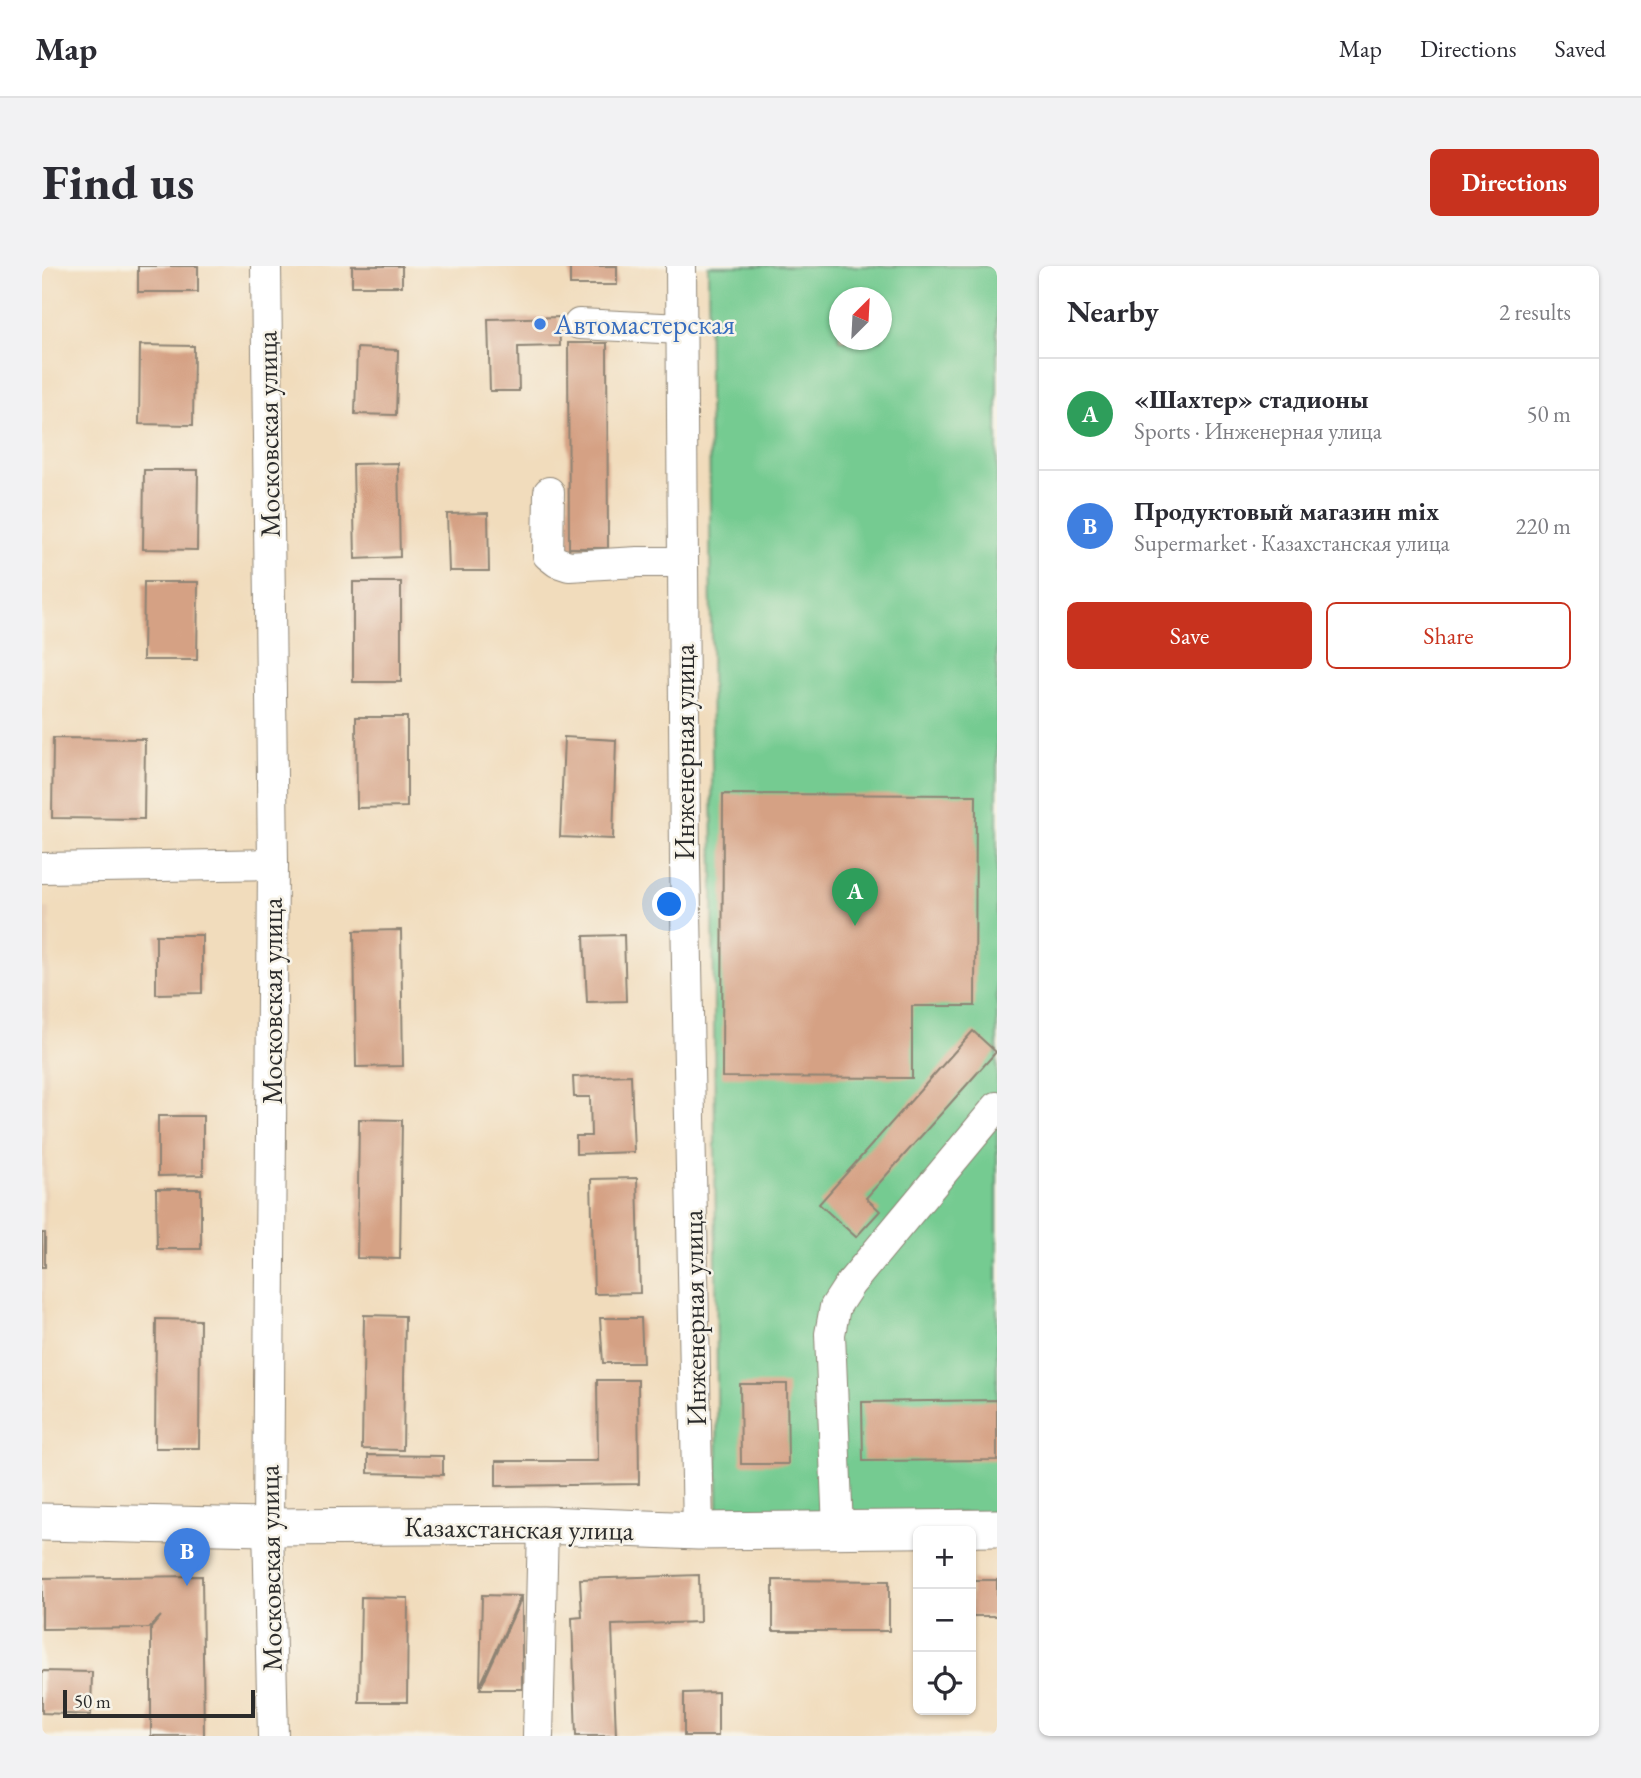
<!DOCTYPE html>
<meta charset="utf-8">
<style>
:root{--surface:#fff;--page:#f2f2f3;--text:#2b2b33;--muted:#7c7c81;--line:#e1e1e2;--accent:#c8321e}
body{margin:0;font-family:"EB Garamond",serif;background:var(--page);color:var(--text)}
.controls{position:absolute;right:21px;bottom:21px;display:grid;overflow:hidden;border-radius:10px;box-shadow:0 2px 5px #0004}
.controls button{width:63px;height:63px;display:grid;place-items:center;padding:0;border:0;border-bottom:2px solid var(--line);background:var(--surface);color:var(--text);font:35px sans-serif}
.compass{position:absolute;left:787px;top:21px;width:63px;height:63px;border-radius:50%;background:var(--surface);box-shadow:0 2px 5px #0004;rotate:24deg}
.scale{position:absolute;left:21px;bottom:18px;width:192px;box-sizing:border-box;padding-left:7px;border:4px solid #2b2b2b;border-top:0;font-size:19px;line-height:24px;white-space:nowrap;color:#2b2b2b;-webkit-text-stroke:5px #f7f3e8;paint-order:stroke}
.you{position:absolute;left:628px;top:639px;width:24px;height:24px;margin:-18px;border:5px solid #fff;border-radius:50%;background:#1a73e8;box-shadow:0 0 0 10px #1a73e833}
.badge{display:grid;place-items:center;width:46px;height:46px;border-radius:50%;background:var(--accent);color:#fff;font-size:23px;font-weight:700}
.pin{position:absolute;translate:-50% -58px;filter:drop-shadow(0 2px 4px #0008)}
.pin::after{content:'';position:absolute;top:37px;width:24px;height:21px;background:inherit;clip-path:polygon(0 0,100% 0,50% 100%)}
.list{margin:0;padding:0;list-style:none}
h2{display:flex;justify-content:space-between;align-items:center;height:91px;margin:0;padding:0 28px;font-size:30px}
h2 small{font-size:23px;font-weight:400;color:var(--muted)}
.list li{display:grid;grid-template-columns:46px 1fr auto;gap:21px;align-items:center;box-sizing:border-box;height:112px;padding:0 28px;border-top:2px solid var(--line)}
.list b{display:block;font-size:26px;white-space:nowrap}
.list p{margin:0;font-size:23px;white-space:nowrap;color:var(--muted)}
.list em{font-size:23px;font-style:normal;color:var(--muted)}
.actions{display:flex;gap:14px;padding:21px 28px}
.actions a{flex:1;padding:16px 0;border:2px solid var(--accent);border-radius:10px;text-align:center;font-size:24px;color:var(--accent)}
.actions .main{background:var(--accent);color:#fff}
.icon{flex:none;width:38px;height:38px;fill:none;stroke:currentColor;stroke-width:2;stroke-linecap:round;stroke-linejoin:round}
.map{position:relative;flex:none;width:955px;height:1470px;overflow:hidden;border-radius:10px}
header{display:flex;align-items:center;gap:42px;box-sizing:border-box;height:98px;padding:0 35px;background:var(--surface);border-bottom:2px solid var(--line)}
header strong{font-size:33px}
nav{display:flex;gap:38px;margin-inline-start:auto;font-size:24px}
.intro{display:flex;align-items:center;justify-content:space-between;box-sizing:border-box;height:168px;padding:0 42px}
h1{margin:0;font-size:49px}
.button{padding:18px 32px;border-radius:10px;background:var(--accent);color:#fff;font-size:24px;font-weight:700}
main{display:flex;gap:42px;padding:0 42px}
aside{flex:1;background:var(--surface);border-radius:10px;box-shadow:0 2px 5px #0004}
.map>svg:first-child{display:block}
.built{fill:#e7cfb6}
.green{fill:#74cb91;stroke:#507b5e;stroke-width:2;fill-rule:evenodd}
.building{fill:#d5a184}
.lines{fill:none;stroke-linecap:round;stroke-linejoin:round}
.minor-casing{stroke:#8e8474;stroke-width:32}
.major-casing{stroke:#8e8474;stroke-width:39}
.minor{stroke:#fff;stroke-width:30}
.major{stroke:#fff;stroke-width:37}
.shop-dot{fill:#3f7fe0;stroke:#f7f3e8;stroke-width:2.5}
.labels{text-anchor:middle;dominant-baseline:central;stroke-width:5;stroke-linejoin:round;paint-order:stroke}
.shop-label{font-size:28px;fill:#366cbe;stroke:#f7f3e8;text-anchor:start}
.street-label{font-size:28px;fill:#2b2b2b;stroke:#f7f3e8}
</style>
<header>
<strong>Map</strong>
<nav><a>Map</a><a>Directions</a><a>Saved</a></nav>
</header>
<div class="intro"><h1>Find us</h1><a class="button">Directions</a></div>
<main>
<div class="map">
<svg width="955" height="1470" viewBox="0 0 955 1470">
<rect width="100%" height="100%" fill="#f7f3e8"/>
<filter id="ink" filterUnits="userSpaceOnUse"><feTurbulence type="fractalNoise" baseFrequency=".0143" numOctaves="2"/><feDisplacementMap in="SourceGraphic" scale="14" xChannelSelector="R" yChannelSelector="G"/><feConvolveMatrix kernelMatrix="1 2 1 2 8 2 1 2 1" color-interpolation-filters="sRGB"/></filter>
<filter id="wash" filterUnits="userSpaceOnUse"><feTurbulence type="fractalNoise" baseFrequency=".00686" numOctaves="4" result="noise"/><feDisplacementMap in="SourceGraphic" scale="28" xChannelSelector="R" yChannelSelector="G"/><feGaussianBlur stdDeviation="1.57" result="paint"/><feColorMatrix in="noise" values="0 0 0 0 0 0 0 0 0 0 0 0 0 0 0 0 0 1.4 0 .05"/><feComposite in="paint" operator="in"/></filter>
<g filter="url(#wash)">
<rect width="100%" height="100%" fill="#f1dcbc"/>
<polygon class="built" points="0,642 8,642 0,1225"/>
<path class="green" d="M666 0H955V1247L676 1249ZM797 32H839V74H797Z"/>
<g id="blocks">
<g class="building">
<rect x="96" y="0" width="60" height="26"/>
<rect x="310" y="0" width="50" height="20"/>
<rect x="528" y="0" width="47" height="19"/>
<polygon points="517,51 518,80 476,81 477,125 448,125 446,53"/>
<polygon points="526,77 565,77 566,282 527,282"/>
<polygon points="98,79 152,80 151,159 97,158"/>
<polygon points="315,82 356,84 354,149 313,148"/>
<polygon points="356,197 358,291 313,293 311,198"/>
<polygon points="102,204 156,204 155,284 101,283"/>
<polygon points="446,247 447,305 407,305 405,248"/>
<polygon points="102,316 156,316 155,394 101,394"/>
<rect x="311" y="316" width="48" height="100"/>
<polygon points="314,451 365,451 365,541 315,542"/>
<polygon points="522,471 574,474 571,573 518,571"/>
<polygon points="11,472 103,473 102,553 10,552"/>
<polygon points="681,528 934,529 933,740 870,740 870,812 680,811"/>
<polygon points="359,664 361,800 314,801 312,665"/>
<polygon points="114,669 160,669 160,727 114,728"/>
<polygon points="582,669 584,735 545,736 542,670"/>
<polygon points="931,765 954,786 824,932 838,945 814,971 777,938"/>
<polygon points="589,809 592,886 534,888 534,870 549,870 548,831 532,831 531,811"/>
<polygon points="116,850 161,850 161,909 116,910"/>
<polygon points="317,853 360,854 358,993 315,992"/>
<polygon points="595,912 598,1027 552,1028 549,913"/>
<polygon points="114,923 159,923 159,983 115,983"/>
<rect x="0" y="967" width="3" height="34"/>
<polygon points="322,1049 363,1050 361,1184 320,1183"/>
<polygon points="558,1052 599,1052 601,1097 561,1097"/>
<polygon points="114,1053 158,1054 157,1182 113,1182"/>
<polygon points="555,1114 596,1114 597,1218 454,1220 454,1195 556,1195"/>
<polygon points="698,1118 745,1118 746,1198 699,1198"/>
<polygon points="955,1134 955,1194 821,1195 820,1136"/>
<polygon points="326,1189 401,1190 401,1209 326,1207"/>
<polygon points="657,1309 658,1356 570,1359 574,1470 534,1470 530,1352 540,1351 538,1313"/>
<polygon points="160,1310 162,1470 109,1470 109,1362 119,1350 107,1362 0,1363 0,1312"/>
<polygon points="731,1314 847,1315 847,1365 731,1365"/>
<rect x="929" y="1314" width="26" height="36"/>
<polygon points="440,1329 479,1330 438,1420"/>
<polygon points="319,1331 366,1332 365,1436 317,1436"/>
<polygon points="480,1331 480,1423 438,1423"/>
<polygon points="0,1405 50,1406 49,1449 0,1447"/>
<polygon points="676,1426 676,1470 642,1470 642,1427"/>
</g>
</g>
</g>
<g filter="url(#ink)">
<use href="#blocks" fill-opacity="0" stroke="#8e8474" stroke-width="2"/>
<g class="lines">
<defs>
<g id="minor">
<polyline points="224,0 231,598 226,1261 231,1470"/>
<polyline points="639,0 643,594 656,1265"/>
<polyline points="537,58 640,63"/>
<polyline points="507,226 506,289 515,296 527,300 596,296 641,296"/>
<polyline points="0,602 231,598"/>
<polyline points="796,1264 788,1068 793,1041 808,1018 955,841"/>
<polyline points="496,1470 501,1259"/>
</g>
<polyline id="major" points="0,1256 226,1261 501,1259 656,1265 955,1262"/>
</defs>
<use href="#minor" class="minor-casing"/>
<use href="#major" class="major-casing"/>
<use href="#minor" class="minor"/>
<use href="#major" class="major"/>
</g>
</g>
<circle class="shop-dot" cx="498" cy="58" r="7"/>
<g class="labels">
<g class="shop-label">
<text x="512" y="58">Автомастерская</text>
</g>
<g class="street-label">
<text transform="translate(226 168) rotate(-91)">Московская улица</text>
<text transform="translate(642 486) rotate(-90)">Инженерная улица</text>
<text transform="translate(230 735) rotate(-90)">Московская улица</text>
<text transform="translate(652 1052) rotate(-91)">Инженерная улица</text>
<text transform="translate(477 1262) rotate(1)">Казахстанская улица</text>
<text transform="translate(228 1302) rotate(-91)">Московская улица</text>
</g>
</g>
</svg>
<div class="controls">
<button>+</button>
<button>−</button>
<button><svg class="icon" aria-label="locate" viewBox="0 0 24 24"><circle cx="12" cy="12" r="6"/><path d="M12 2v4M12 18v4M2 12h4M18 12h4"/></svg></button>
</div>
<svg class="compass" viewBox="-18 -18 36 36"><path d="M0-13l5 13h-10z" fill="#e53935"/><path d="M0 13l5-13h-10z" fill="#7c7c81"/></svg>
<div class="scale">50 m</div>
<div class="you"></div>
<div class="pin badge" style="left:813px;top:660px;background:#2e9e5b">A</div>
<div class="pin badge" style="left:145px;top:1320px;background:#3f7fe0">B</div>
</div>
<aside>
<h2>Nearby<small>2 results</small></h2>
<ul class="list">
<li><span class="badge" style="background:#2e9e5b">A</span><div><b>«Шахтер» стадионы</b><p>Sports · Инженерная улица</p></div><em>50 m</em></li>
<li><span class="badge" style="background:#3f7fe0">B</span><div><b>Продуктовый магазин mix</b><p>Supermarket · Казахстанская улица</p></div><em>220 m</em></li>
</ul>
<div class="actions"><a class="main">Save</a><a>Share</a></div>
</aside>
</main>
